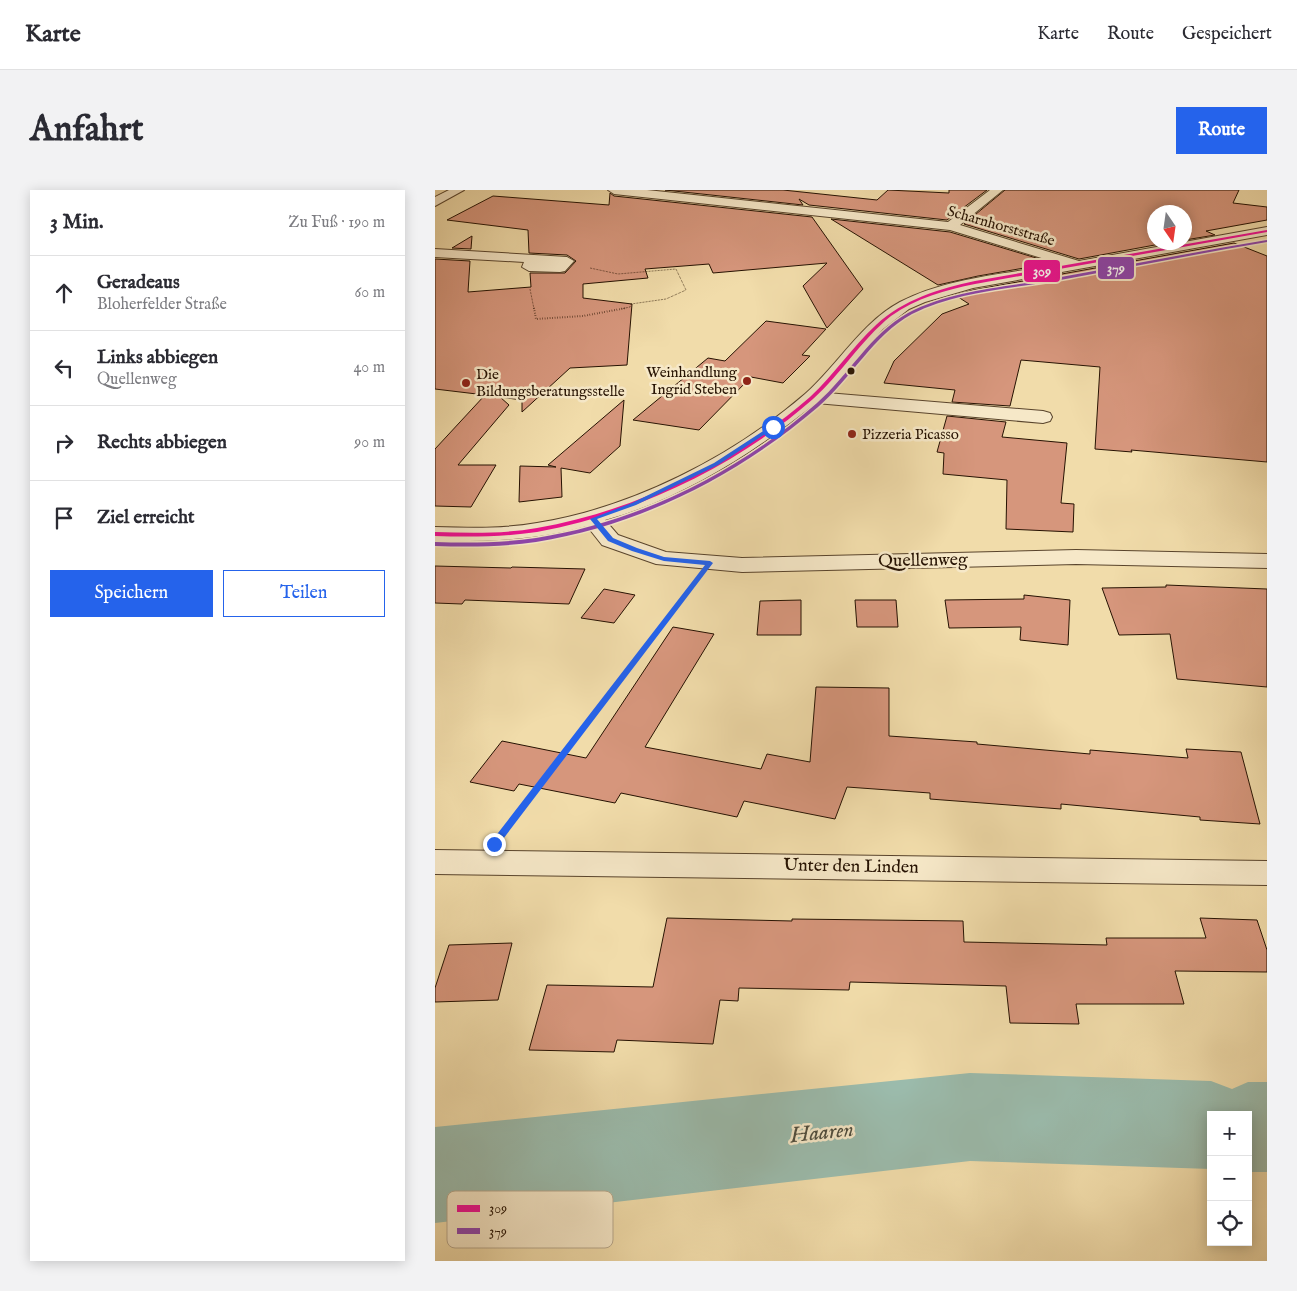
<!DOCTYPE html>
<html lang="de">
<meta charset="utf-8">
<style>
:root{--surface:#fff;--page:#f2f2f3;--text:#2b2b33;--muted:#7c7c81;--line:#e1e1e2;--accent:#2563eb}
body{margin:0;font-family:"IM FELL English",serif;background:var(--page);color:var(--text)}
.controls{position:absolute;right:15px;bottom:15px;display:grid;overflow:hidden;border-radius:0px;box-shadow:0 2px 12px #0003}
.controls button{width:45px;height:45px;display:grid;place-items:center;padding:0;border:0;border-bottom:1px solid var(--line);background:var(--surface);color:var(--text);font:25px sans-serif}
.compass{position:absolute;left:712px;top:15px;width:45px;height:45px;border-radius:50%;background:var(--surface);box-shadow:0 2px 12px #0003;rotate:167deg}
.stop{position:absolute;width:15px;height:15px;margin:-11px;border:4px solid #2563eb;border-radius:50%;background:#fff}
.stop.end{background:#2563eb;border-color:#fff;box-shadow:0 1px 5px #0008}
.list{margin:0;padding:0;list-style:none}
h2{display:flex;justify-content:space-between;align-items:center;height:65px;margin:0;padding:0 20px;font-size:21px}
h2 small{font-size:16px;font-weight:400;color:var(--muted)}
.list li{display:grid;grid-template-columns:32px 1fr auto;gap:15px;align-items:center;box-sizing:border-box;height:75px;padding:0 20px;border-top:1px solid var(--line)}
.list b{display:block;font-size:19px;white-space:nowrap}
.list p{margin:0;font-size:16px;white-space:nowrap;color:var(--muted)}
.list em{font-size:16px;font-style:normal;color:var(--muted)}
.actions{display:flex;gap:10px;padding:15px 20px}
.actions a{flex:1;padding:11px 0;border:1px solid var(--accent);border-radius:0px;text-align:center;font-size:18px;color:var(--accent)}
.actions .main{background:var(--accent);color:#fff}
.icon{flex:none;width:28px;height:28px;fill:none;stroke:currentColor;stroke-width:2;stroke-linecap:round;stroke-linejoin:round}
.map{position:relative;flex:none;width:832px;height:1071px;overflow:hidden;border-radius:0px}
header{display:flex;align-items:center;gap:30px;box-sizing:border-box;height:70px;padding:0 25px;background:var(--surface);border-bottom:1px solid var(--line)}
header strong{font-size:24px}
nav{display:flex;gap:28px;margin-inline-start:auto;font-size:18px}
.intro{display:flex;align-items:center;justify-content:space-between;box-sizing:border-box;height:120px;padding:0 30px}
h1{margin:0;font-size:35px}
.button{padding:12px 22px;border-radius:0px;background:var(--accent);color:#fff;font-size:18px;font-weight:700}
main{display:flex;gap:30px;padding:0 30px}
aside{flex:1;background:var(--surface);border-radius:0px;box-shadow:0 2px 12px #0003}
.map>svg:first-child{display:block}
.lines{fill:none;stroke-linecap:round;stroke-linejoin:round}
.river{fill:#9bbbac;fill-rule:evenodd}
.building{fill:#d6967c;stroke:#261202}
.minor-casing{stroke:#59442c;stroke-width:2}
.path-far3{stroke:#261202;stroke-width:1;stroke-dasharray:0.5 1;stroke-linecap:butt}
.path-far2{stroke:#261202;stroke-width:2;stroke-dasharray:0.5 2;stroke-linecap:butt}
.path-far1{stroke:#261202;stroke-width:2.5;stroke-dasharray:1 2;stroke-linecap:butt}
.path{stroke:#261202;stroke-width:3;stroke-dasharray:1 2.5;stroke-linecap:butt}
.minor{fill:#f6e8c8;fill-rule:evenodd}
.bus-1-casing{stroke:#f6e8c8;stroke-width:3}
.bus-2-casing{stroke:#f6e8c8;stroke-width:3}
.bus-1{fill:#ee0f93;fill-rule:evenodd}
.bus-2{fill:#8e44ad;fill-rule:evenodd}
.route{fill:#2563eb}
.bus-dot{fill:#261202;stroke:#f6e8c8;stroke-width:2}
.poi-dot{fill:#8f2418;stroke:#f6e8c8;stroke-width:2}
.labels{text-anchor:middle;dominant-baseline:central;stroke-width:5;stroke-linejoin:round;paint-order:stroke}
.far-street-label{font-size:15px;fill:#261202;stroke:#f6e8c8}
.far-poi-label{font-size:15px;fill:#261202;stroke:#f6e8c8;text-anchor:start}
.street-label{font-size:18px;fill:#261202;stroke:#f6e8c8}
.near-water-label{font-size:22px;font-style:italic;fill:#4f4d3e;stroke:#f6e8c8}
.key{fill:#f6e8c8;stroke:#b8a88d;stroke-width:1}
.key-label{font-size:14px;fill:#261202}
.line-badge{stroke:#f6e8c8;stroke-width:2}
.badge-label{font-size:14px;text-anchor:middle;font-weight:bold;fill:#fff}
</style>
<header>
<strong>Karte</strong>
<nav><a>Karte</a><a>Route</a><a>Gespeichert</a></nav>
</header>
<div class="intro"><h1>Anfahrt</h1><a class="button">Route</a></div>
<main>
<aside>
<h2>3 Min.<small>Zu Fuß · 190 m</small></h2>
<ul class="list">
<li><svg class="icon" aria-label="ahead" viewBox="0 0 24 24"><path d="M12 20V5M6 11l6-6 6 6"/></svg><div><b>Geradeaus</b><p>Bloherfelder Straße</p></div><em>60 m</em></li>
<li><svg class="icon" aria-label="left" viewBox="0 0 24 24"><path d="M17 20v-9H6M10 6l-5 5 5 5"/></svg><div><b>Links abbiegen</b><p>Quellenweg</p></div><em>40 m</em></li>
<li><svg class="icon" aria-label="right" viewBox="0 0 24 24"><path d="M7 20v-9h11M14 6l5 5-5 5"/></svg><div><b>Rechts abbiegen</b></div><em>90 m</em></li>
<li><svg class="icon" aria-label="arrive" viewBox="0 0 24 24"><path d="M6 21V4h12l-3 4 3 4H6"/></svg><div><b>Ziel erreicht</b></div></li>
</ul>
<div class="actions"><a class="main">Speichern</a><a>Teilen</a></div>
</aside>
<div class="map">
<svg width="832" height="1071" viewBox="0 0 832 1071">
<rect width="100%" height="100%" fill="#f1dcaa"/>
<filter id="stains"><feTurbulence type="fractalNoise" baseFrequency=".004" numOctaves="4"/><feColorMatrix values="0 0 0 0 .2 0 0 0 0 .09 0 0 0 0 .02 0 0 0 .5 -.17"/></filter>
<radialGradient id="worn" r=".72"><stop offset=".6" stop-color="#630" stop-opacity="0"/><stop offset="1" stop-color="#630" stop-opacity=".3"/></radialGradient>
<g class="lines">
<polygon class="river" points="535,883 776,891 797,899 813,892 832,892 832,982 813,982 813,925 776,925 776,979 535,971 0,1033 0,937"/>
</g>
<g class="building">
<polygon points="230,0 348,0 442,10 453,0 514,3 514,0 552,0 512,30 374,15 364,9 368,15"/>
<polygon points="570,0 804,0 798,13 832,17 832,30 771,41 780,45 750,50 750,22 720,22 720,52 736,52 644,69 529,34"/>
<polygon points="175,3 179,6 377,27 428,99 392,138 368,96 392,73 278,83 274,74 210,79 213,88 148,94 148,108 197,114 192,175 135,178 87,222 87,210 65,207 74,215 23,275 61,275 36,317 0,316 0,259 50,205 0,199 0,69 35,71 33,102 96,97 95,83 130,83 141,71 132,65 94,63 93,40 12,30 58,6 174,15"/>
<polygon points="396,29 515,42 618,73 543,86 503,95"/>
<polygon points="37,46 36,59 17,58"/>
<polygon points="799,53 832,66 832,272 696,260 697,262 660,259 665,177 586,170 575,216 517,212 520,200 449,193 459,171 507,124 534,114 520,105 538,100"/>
<polygon points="331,131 391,139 367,165 375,166 348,193 316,187 264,240 198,230 273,168 290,171"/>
<polygon points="189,210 185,256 155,283 126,278 127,307 84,312 85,276 121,277 113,275"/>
<polygon points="512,226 571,232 567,247 632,253 626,313 639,314 638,342 571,339 572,290 508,284 509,263 502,262"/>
<polygon points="0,376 76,378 77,377 150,379 134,414 30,410 27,414 0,413"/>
<polygon points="731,395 832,399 832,497 742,489 735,444 684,445 667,398 731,397"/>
<polygon points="169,399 200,405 179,433 146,428"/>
<polygon points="589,405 635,410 633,455 585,450 586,437 514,438 510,410 589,409"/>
<polygon points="420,410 461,410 463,437 422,437"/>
<polygon points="325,411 366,410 366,445 322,445"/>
<polygon points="238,437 279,444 210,557 326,579 332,564 375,572 381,497 454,498 454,546 542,552 542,554 655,564 655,560 753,568 751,559 806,562 825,634 765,630 765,627 626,614 626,619 495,609 495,603 412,597 400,629 309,611 302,627 186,603 180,613 84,594 79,601 35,592 67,551 151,568"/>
<polygon points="232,728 357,731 357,729 528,731 529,752 672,755 671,748 771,748 765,728 822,730 832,760 832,782 740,781 749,814 641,814 644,834 575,833 571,796 415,792 414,800 304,798 303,811 285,810 278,854 182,850 179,862 94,860 112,795 218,797"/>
<polygon points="77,753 63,810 0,812 0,798 14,755"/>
</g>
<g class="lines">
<defs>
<g id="minor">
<polygon points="14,0 29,0 0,16 0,7"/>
<path d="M173 0H212L513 32 555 0H568L525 35 644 71 832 37V45L538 98 490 112 474 119 448 139 392 203 608 221 615 223 617 227 615 231 608 233 381 213C318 263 249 308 170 330L183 345 231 362 307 368 641 360 832 364V378L641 374 307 382 221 374 167 355 152 336C102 350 51 352 0 351V337C34 338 68 339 102 333 197 318 297 267 370 204 403 175 426 133 465 112 513 87 573 84 626 74L515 40 179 4Z"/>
<polygon points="0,59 132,67 139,71 130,81 125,82 94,81 87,77 89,72 0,67"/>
<polygon points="0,660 832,671 832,695 0,684"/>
</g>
</defs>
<use href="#minor" class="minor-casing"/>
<g class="path-far3">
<polyline points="155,78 183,84 241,79 251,100 231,109 196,114 195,117 186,119"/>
<polyline points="95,99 99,119"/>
</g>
<polyline class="path-far2" points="99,118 101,129 148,126 191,118"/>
<polyline class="path-far1" points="198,474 257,397"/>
<polyline class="path" points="69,642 199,472"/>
<use href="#minor" class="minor"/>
<defs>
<path id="bus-1" d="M832 40V42L540 94C511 100 481 108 456 126 426 150 407 183 378 209 303 275 201 324 102 342 69 347 34 347 0 346V342C34 343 68 344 102 338 200 321 299 273 375 207 399 185 417 157 441 135 469 109 504 99 540 91Z"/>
<path id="bus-2" d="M832 50V52C761 64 691 78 620 91 572 99 521 102 477 124 438 145 416 189 383 217 302 286 206 335 101 352 68 357 34 357 0 356V352C34 353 67 353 101 348 204 332 304 282 382 213 414 185 435 144 473 123 517 100 568 98 615 89 688 76 760 62 832 50Z"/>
</defs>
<use href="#bus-1" class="bus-1-casing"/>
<use href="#bus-2" class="bus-2-casing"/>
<use href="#bus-1" class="bus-1"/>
<use href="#bus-2" class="bus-2"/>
</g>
<polygon class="route" points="336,236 341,237 283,275 201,315 162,329 178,348 202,358 229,367 275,371 278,373 62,657 56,657 56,652 270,375 229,371 197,361 173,351 155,329 197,313 279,273"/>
<circle class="bus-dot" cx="416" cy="181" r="4.5"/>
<g class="poi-dot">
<circle cx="312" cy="191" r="5"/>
<circle cx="31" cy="193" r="5"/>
<circle cx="417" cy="244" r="5"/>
</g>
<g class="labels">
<g class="far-street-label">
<text transform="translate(566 36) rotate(16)">Scharnhorststraße</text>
</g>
<g class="far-poi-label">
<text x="302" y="182" text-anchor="end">Weinhandlung<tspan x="302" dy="17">Ingrid Steben</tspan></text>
<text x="41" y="184">Die<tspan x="41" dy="17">Bildungsberatungsstelle</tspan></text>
<text x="427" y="244">Pizzeria Picasso</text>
</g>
<g class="street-label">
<text transform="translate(488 371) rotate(-1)">Quellenweg</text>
<text transform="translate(416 677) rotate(1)">Unter den Linden</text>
</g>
<g class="near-water-label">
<text transform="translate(387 943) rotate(-6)">Haaren</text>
</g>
</g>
<rect x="12" y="1001" width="166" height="57" rx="8" class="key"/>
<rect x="22" y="1015" width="23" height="7" fill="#ee0f93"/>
<rect x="22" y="1038" width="23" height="6" fill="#8e44ad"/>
<g class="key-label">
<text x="54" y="1023">309</text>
<text x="54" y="1046">379</text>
</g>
<g class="line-badge">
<rect x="662" y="66" width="38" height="24" rx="5" fill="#8e44ad"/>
<rect x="588" y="69" width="38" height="24" rx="5" fill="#ee0f93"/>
</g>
<g class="badge-label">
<text x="681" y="83">379</text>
<text x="607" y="86">309</text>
</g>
<rect width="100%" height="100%" filter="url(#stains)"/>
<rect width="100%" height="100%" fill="url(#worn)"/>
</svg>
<div class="controls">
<button>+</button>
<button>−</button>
<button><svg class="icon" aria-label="locate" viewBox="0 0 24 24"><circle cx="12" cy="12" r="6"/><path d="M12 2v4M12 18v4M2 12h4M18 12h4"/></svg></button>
</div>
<svg class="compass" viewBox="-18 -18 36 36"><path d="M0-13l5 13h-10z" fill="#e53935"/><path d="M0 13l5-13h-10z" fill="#7c7c81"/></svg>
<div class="stop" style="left:338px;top:237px"></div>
<div class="stop end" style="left:59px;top:654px"></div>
</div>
</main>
